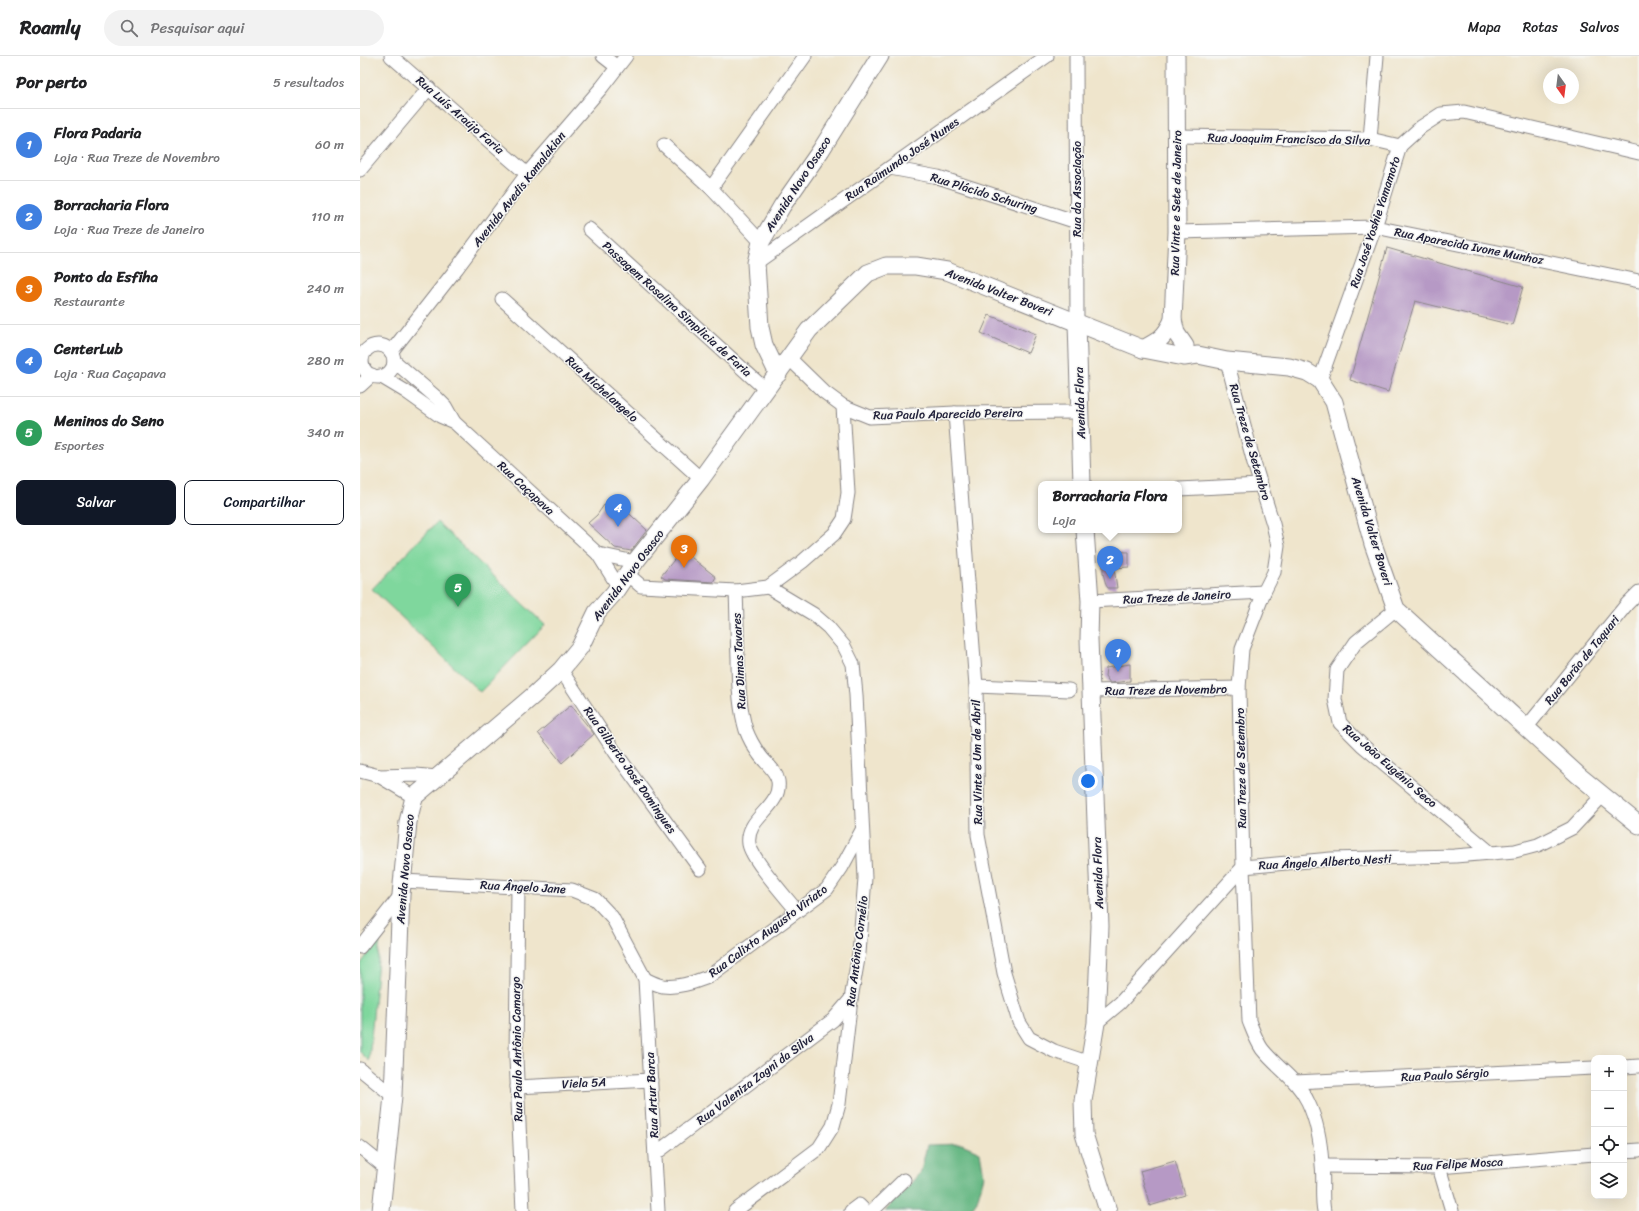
<!DOCTYPE html>
<html lang="pt">
<meta charset="utf-8">
<style>
:root{--surface:#fff;--page:#f2f2f2;--text:#202124;--muted:#757577;--line:#e0e0e0;--accent:#111827}
body{margin:0;font-family:Sriracha,sans-serif;background:var(--page);color:var(--text)}
.controls{position:absolute;right:12px;bottom:12px;display:grid;overflow:hidden;border-radius:8px;box-shadow:0 4px 16px #0002}
.controls button{width:36px;height:36px;display:grid;place-items:center;padding:0;border:0;border-bottom:1px solid var(--line);background:var(--surface);color:var(--text);font:20px sans-serif}
.compass{position:absolute;left:1183px;top:12px;width:36px;height:36px;border-radius:50%;background:var(--surface);box-shadow:0 4px 16px #0002;rotate:166deg}
.you{position:absolute;left:728px;top:725px;width:14px;height:14px;margin:-10px;border:3px solid #fff;border-radius:50%;background:#1a73e8;box-shadow:0 0 0 6px #1a73e833}
.badge{display:grid;place-items:center;width:26px;height:26px;border-radius:50%;background:var(--accent);color:#fff;font-size:13px;font-weight:700}
.pin{position:absolute;translate:-50% -33px;filter:drop-shadow(0 1px 2px #0008)}
.pin::after{content:'';position:absolute;top:21px;width:14px;height:12px;background:inherit;clip-path:polygon(0 0,100% 0,50% 100%)}
.popup{position:absolute;left:678px;top:425px;width:144px;height:52px;box-sizing:border-box;display:grid;place-content:center;border-radius:8px;background:var(--surface);filter:drop-shadow(0 1px 3px #0005);font-size:13px;white-space:nowrap;color:var(--muted)}
.popup b{font-size:15px;color:var(--text)}
.popup::after{content:'';position:absolute;left:50%;top:100%;margin-left:-8px;border:8px solid transparent;border-top-color:var(--surface)}
.list{margin:0;padding:0;list-style:none}
h2{display:flex;justify-content:space-between;align-items:center;height:52px;margin:0;padding:0 16px;font-size:17px}
h2 small{font-size:13px;font-weight:400;color:var(--muted)}
.list li{display:grid;grid-template-columns:26px 1fr auto;gap:12px;align-items:center;box-sizing:border-box;height:72px;padding:0 16px;border-top:1px solid var(--line)}
.list b{display:block;font-size:15px;white-space:nowrap}
.list p{margin:0;font-size:13px;white-space:nowrap;color:var(--muted)}
.list em{font-size:13px;font-style:normal;color:var(--muted)}
.actions{display:flex;gap:8px;padding:12px 16px}
.actions a{flex:1;padding:9px 0;border:1px solid var(--accent);border-radius:8px;text-align:center;font-size:14px;color:var(--accent)}
.actions .main{background:var(--accent);color:#fff}
.icon{flex:none;width:22px;height:22px;fill:none;stroke:currentColor;stroke-width:2;stroke-linecap:round;stroke-linejoin:round}
.map{position:relative;flex:none;width:1279px;height:1155px;overflow:hidden}
header{display:flex;align-items:center;gap:24px;box-sizing:border-box;height:56px;padding:0 20px;background:var(--surface);border-bottom:1px solid var(--line)}
header strong{font-size:19px}
nav{display:flex;gap:22px;margin-inline-start:auto;font-size:14px}
.search{width:280px;height:36px;background:var(--page);display:flex;align-items:center;gap:10px;box-sizing:border-box;padding:0 14px;border-radius:22px;color:var(--muted);font-size:15px}
main{display:flex}
aside{flex:1;background:var(--surface)}
.map>svg:first-child{display:block}
.green{fill:#7fd79d;stroke:#507c6c}
.forest{fill:#67b884;stroke:#446d60}
.building{fill:#b699c5}
.lines{fill:none;stroke-linecap:round;stroke-linejoin:round}
.minor-casing{stroke:#888484;stroke-width:15}
.major-casing{stroke:#888484;stroke-width:19}
.minor{stroke:#fff;stroke-width:13}
.major{stroke:#fff;stroke-width:17}
.labels{text-anchor:middle;dominant-baseline:central;stroke-width:3;stroke-linejoin:round;paint-order:stroke}
.street-label{font-size:12px;fill:#22223b;stroke:#f6f6f2}
</style>
<header>
<strong>Roamly</strong>
<div class="search"><svg class="icon" aria-label="search" viewBox="0 0 24 24"><circle cx="10" cy="10" r="6"/><path d="M15 15l6 6"/></svg>Pesquisar aqui</div>
<nav><a>Mapa</a><a>Rotas</a><a>Salvos</a></nav>
</header>
<main>
<aside>
<h2>Por perto<small>5 resultados</small></h2>
<ul class="list">
<li><span class="badge" style="background:#3f7fe0">1</span><div><b>Flora Padaria</b><p>Loja · Rua Treze de Novembro</p></div><em>60 m</em></li>
<li><span class="badge" style="background:#3f7fe0">2</span><div><b>Borracharia Flora</b><p>Loja · Rua Treze de Janeiro</p></div><em>110 m</em></li>
<li><span class="badge" style="background:#e8710a">3</span><div><b>Ponto da Esfiha</b><p>Restaurante</p></div><em>240 m</em></li>
<li><span class="badge" style="background:#3f7fe0">4</span><div><b>CenterLub</b><p>Loja · Rua Caçapava</p></div><em>280 m</em></li>
<li><span class="badge" style="background:#2e9e5b">5</span><div><b>Meninos do Seno</b><p>Esportes</p></div><em>340 m</em></li>
</ul>
<div class="actions"><a class="main">Salvar</a><a>Compartilhar</a></div>
</aside>
<div class="map">
<svg width="1279" height="1155" viewBox="0 0 1279 1155">
<rect width="100%" height="100%" fill="#f6f6f2"/>
<filter id="ink" filterUnits="userSpaceOnUse"><feTurbulence type="fractalNoise" baseFrequency=".025" numOctaves="2"/><feDisplacementMap in="SourceGraphic" scale="8" xChannelSelector="R" yChannelSelector="G"/><feConvolveMatrix kernelMatrix="1 2 1 2 8 2 1 2 1" color-interpolation-filters="sRGB"/></filter>
<filter id="wash" filterUnits="userSpaceOnUse"><feTurbulence type="fractalNoise" baseFrequency=".012" numOctaves="4" result="noise"/><feDisplacementMap in="SourceGraphic" scale="16" xChannelSelector="R" yChannelSelector="G"/><feGaussianBlur stdDeviation="0.9" result="paint"/><feColorMatrix in="noise" values="0 0 0 0 0 0 0 0 0 0 0 0 0 0 0 0 0 1.4 0 .05"/><feComposite in="paint" operator="in"/></filter>
<g filter="url(#wash)">
<rect width="100%" height="100%" fill="#efe5cc"/>
<g class="green">
<polygon points="77,466 185,569 120,636 12,533"/>
<polygon points="20,881 9,1005 0,996 0,909"/>
</g>
<polygon class="forest" points="602,1088 620,1096 624,1120 617,1145 610,1155 525,1155 547,1132 561,1115 567,1089"/>
<g id="blocks">
<g class="building">
<polygon points="1027,192 1163,231 1152,269 1055,245 1028,336 990,324"/>
<polygon points="629,259 676,278 668,297 621,277"/>
<polygon points="244,449 253,455 260,449 287,474 271,495 255,492 228,467 237,459"/>
<polygon points="322,494 356,521 353,526 305,523 301,520"/>
<polygon points="743,495 769,496 769,511 754,512 757,532 748,532 746,529 743,517"/>
<polygon points="770,608 770,625 750,627 745,620 746,612"/>
<polygon points="211,649 234,678 202,707 178,677"/>
<polygon points="815,1105 825,1139 790,1150 780,1115"/>
</g>
</g>
</g>
<g filter="url(#ink)">
<use href="#blocks" fill-opacity="0" stroke="#888484" stroke-width="1"/>
<g class="lines">
<defs>
<g id="minor">
<polyline points="31,0 167,118"/>
<polyline points="243,0 257,11"/>
<polyline points="716,0 717,267"/>
<polyline points="817,80 1010,83 1040,90"/>
<polyline points="1010,83 1017,0"/>
<polyline points="304,89 351,132 401,186"/>
<polyline points="530,112 578,121 717,166"/>
<polyline points="0,114 69,32"/>
<polyline points="351,132 445,0"/>
<polyline points="229,173 406,334"/>
<polyline points="817,176 1015,171 1279,225"/>
<polyline points="396,207 687,0"/>
<polyline points="142,243 341,423"/>
<circle cx="18" cy="305" r="16"/>
<polyline points="31,296 97,212 167,118 242,31 266,0"/>
<polyline points="429,302 464,336 483,350 510,361 595,357 720,356"/>
<polyline points="34,305 77,342 85,350 94,366 238,498 258,530"/>
<path d="M867 305 894 407 913 468 918 490 914 516 904 536 882 593 879 632 883 811 889 965C893 975 896 984 902 993 917 1012 938 1024 948 1046 957 1065 961 1088 962 1109 964 1124 961 1140 964 1155"/>
<polyline points="20,320 45,335 80,360 94,366"/>
<polyline points="960,324 1015,171 1040,90 1061,71 1081,58 1104,56 1279,97"/>
<polyline points="0,330 12,319"/>
<polyline points="595,357 616,630 618,779 644,917 659,966 669,982 694,995 730,1007"/>
<polyline points="819,433 900,429"/>
<polyline points="238,498 275,506"/>
<polyline points="266,517 281,530 376,535 408,531 442,506 474,478 484,463 488,437 483,350"/>
<path d="M376 535C377 557 377 580 378 602 378 626 379 651 386 674 389 682 394 691 399 698 405 707 416 714 418 725 422 752 385 761 389 788 392 804 426 841 437 855"/>
<polyline points="730,545 904,536"/>
<polyline points="1036,553 996,586 977,614 975,643 980,667 1002,689 1131,797"/>
<polyline points="201,614 255,696 340,813"/>
<polyline points="616,630 709,634"/>
<polyline points="732,635 879,632"/>
<polyline points="1166,672 1267,548 1279,536"/>
<polyline points="0,715 19,720 56,719 77,721"/>
<polyline points="19,720 54,741"/>
<polyline points="43,825 212,834 235,843 252,861 285,923 298,1155"/>
<polyline points="158,831 156,1002 163,1155"/>
<polyline points="0,891 41,839"/>
<path d="M285 923C291 926 297 929 303 930 319 932 334 926 348 921L467 833 482 811 502 774"/>
<polyline points="736,967 760,947 883,811 971,803 1095,800 1155,795 1178,789 1212,772 1242,740"/>
<polyline points="1264,1011 1279,1010"/>
<polyline points="0,1013 33,1040"/>
<polyline points="935,1026 1234,1012"/>
<polyline points="157,1031 291,1024"/>
<polyline points="0,1091 26,1112"/>
<polyline points="1264,1095 1279,1094"/>
<polyline points="295,1098 473,964 491,943"/>
<polyline points="963,1110 1079,1111 1234,1098"/>
<polyline points="1079,1111 1092,1155"/>
<polyline points="375,1155 459,1092 473,1070 479,1048 491,943 499,897 505,822 496,639 493,608 484,590 468,571 453,558 408,531"/>
<polyline points="491,1155 499,1149 505,1155"/>
<polyline points="512,1155 544,1124"/>
</g>
<g id="major">
<polyline points="816,0 817,176 813,264 816,277 825,290"/>
<polyline points="717,267 722,428"/>
<path d="M783 293C799 285 805 281 813 264"/>
<polyline points="418,318 404,289 400,271 396,207 401,186 422,150 461,94 520,0"/>
<polyline points="725,474 730,545 729,583 740,870 736,967 723,1045 724,1078 748,1155"/>
<polyline points="21,1155 33,1040 41,839 48,766 54,741 174,639 201,614 220,591 237,556 254,537 275,506 341,423 449,274 508,217 526,210 556,210 587,215 783,293 824,301 838,299 867,305 929,311 947,316 960,324 974,346 1013,488 1036,553 1218,719 1279,769"/>
</g>
</defs>
<use href="#minor" class="minor-casing"/>
<use href="#major" class="major-casing"/>
<use href="#minor" class="minor"/>
<use href="#major" class="major"/>
</g>
</g>
<g class="labels">
<g class="street-label">
<text transform="translate(100 59) rotate(41)">Rua Luís Araújo Faria</text>
<text transform="translate(929 83) rotate(1)">Rua Joaquim Francisco da Silva</text>
<text transform="translate(542 103) rotate(-35)">Rua Raimundo José Nunes</text>
<text transform="translate(438 128) rotate(-57)">Avenida Novo Osasco</text>
<text transform="translate(159 133) rotate(-52)">Avenida Avedis Kamalakian</text>
<text transform="translate(717 133) rotate(-90)">Rua da Associação</text>
<text transform="translate(624 137) rotate(17)">Rua Plácido Schuring</text>
<text transform="translate(816 147) rotate(-89)">Rua Vinte e Sete de Janeiro</text>
<text transform="translate(1015 166) rotate(-72)">Rua José Yoshie Yamamoto</text>
<text transform="translate(1109 190) rotate(11)">Rua Aparecida Ivone Munhoz</text>
<text transform="translate(639 236) rotate(21)">Avenida Valter Boveri</text>
<text transform="translate(317 253) rotate(42)">Passagem Rosalina Simplicia de Faria</text>
<text transform="translate(242 333) rotate(42)">Rua Michelangelo</text>
<text transform="translate(720 347) rotate(-92)">Avenida Flora</text>
<text transform="translate(588 358) rotate(-1)">Rua Paulo Aparecido Pereira</text>
<text transform="translate(890 386) rotate(74)">Rua Treze de Setembro</text>
<text transform="translate(166 432) rotate(43)">Rua Caçapava</text>
<text transform="translate(1012 475) rotate(73)">Avenida Valter Boveri</text>
<text transform="translate(268 519) rotate(-53)">Avenida Novo Osasco</text>
<text transform="translate(817 541) rotate(-3)">Rua Treze de Janeiro</text>
<text transform="translate(1222 604) rotate(-51)">Rua Barão de Taquari</text>
<text transform="translate(379 605) rotate(-93)">Rua Dimas Tavares</text>
<text transform="translate(806 634) rotate(-1)">Rua Treze de Novembro</text>
<text transform="translate(617 706) rotate(-91)">Rua Vinte e Um de Abril</text>
<text transform="translate(1030 710) rotate(41)">Rua João Eugênio Seco</text>
<text transform="translate(881 712) rotate(-91)">Rua Treze de Setembro</text>
<text transform="translate(270 714) rotate(55)">Rua Gilberto José Domingues</text>
<text transform="translate(965 806) rotate(-3)">Rua Ângelo Alberto Nesti</text>
<text transform="translate(45 813) rotate(-85)">Avenida Novo Osasco</text>
<text transform="translate(738 817) rotate(-92)">Avenida Flora</text>
<text transform="translate(163 831) rotate(3)">Rua Ângelo Jane</text>
<text transform="translate(408 875) rotate(-37)">Rua Calixto Augusto Viriato</text>
<text transform="translate(497 895) rotate(-83)">Rua Antônio Cornélio</text>
<text transform="translate(157 993) rotate(-91)">Rua Paulo Antônio Camargo</text>
<text transform="translate(1085 1019) rotate(-3)">Rua Paulo Sérgio</text>
<text transform="translate(395 1023) rotate(-37)">Rua Valeniza Zagni da Silva</text>
<text transform="translate(224 1027) rotate(-3)">Viela 5A</text>
<text transform="translate(292 1039) rotate(-93)">Rua Artur Barca</text>
<text transform="translate(1098 1108) rotate(-3)">Rua Felipe Mosca</text>
</g>
</g>
</svg>
<div class="controls">
<button>+</button>
<button>−</button>
<button><svg class="icon" aria-label="locate" viewBox="0 0 24 24"><circle cx="12" cy="12" r="6"/><path d="M12 2v4M12 18v4M2 12h4M18 12h4"/></svg></button>
<button><svg class="icon" aria-label="layers" viewBox="0 0 24 24"><path d="M12 4l9 5-9 5-9-5zM3 14l9 5 9-5"/></svg></button>
</div>
<svg class="compass" viewBox="-18 -18 36 36"><path d="M0-13l5 13h-10z" fill="#e53935"/><path d="M0 13l5-13h-10z" fill="#757577"/></svg>
<div class="you"></div>
<div class="pin badge" style="left:758px;top:616px;background:#3f7fe0">1</div>
<div class="pin badge" style="left:750px;top:523px;background:#3f7fe0">2</div>
<div class="popup"><b>Borracharia Flora</b>Loja</div>
<div class="pin badge" style="left:324px;top:512px;background:#e8710a">3</div>
<div class="pin badge" style="left:258px;top:471px;background:#3f7fe0">4</div>
<div class="pin badge" style="left:98px;top:551px;background:#2e9e5b">5</div>
</div>
</main>
